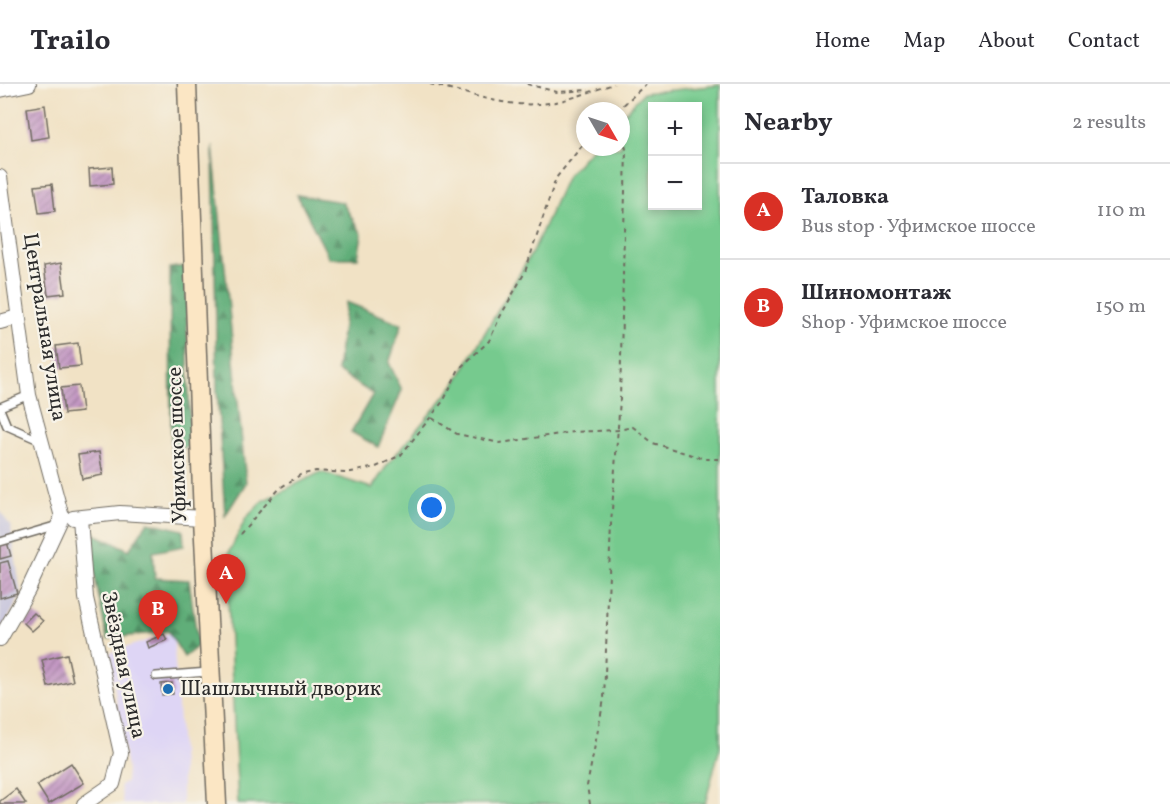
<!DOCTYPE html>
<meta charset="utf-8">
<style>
:root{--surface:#fff;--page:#f2f2f3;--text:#2b2b33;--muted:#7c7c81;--line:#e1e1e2;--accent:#d93025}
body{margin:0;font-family:Vollkorn,serif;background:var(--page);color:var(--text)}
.controls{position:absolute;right:18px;top:18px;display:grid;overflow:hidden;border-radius:0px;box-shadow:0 3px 9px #0003}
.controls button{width:54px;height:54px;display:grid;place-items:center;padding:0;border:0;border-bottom:2px solid var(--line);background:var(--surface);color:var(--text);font:30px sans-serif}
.compass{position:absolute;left:576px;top:18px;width:54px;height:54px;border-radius:50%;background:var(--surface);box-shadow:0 3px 9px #0003;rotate:129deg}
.you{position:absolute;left:432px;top:424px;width:21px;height:21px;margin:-15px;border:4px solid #fff;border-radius:50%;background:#1a73e8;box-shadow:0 0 0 9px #1a73e833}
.badge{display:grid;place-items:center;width:39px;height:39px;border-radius:50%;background:var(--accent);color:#fff;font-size:20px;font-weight:700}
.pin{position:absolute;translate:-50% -50px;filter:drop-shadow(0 2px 3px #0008)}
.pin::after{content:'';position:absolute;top:32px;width:21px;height:18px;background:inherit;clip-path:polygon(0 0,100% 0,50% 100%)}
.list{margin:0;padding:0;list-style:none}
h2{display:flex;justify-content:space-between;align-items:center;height:78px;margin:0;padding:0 24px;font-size:26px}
h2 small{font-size:20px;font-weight:400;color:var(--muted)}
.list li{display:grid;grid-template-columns:39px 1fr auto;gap:18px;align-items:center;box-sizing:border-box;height:96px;padding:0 24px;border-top:2px solid var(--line)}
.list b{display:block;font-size:22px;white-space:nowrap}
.list p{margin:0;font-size:20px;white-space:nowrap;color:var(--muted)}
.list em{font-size:20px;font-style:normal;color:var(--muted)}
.map{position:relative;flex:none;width:720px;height:720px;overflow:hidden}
header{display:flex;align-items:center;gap:36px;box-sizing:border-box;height:84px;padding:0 30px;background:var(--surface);border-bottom:2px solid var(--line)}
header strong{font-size:28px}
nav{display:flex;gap:33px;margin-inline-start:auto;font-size:21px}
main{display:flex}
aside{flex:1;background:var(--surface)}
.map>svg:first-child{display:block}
.built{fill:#ded5f5}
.industrial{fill:#c3c1db}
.green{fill:#76ca8e;stroke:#507a5c;stroke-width:1.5;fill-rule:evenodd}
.forest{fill:url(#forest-firs);stroke:#466c52;stroke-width:1.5}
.building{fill:url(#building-hatch)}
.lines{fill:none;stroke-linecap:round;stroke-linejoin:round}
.service-casing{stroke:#706b61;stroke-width:10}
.minor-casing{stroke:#706b61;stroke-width:16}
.secondary-casing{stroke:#706b61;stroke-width:21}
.path{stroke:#706b61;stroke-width:2;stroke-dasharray:4.5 4.5;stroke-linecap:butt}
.service{stroke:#fff;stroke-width:7}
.minor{stroke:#fff;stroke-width:14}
.secondary{stroke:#fbe6c4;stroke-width:18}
.poi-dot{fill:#1f6fb2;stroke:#f7f3e8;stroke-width:2}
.labels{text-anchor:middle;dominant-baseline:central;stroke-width:4.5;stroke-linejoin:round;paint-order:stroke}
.street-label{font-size:21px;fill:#2b2b2b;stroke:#f7f3e8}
.poi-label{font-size:21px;fill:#2b2b2b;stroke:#f7f3e8;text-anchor:start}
</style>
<header>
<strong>Trailo</strong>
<nav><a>Home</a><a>Map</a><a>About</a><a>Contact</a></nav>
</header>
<main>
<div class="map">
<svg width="720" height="720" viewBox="0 0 720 720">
<defs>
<pattern id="forest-firs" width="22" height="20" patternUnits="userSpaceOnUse" patternTransform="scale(1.5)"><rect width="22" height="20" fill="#60ae79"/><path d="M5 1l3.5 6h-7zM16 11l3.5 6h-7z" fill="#4f8e63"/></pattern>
<pattern id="building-hatch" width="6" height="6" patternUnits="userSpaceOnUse" patternTransform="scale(1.5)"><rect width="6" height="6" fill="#c398c3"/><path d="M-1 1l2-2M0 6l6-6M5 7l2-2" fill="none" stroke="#9f7c9f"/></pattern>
</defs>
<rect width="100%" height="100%" fill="#f7f3e8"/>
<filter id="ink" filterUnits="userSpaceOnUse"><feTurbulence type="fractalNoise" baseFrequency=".0167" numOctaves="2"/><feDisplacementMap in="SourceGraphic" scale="12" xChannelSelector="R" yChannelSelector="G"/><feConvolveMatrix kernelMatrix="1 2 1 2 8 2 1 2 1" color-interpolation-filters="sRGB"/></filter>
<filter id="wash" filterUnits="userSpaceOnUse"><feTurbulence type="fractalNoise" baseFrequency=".008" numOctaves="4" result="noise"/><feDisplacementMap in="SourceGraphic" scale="24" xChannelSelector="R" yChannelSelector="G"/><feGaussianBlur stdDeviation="1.35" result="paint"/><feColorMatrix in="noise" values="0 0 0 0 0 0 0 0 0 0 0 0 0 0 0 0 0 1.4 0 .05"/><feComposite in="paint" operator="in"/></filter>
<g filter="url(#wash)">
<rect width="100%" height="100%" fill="#f1e2c5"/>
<polygon class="built" points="173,548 182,682 182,720 123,720 120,701 126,698 127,685 109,569"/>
<polygon class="industrial" points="0,426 11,443 21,511 0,549"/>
<path class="green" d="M720 1V663L705 720H238L226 475 246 434 264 416 321 388 372 404 388 380 455 300 534 165 567 92 593 63H621V33L643 9ZM652 22H698V122H652Z"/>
<g class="forest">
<polygon points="213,62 246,399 225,432 217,305"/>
<polygon points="297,111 342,118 362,150 358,174 329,174"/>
<polygon points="186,182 190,362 171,368 170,184"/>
<polygon points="346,218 402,240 389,279 402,306 378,363 351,348 373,310 337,287"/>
<polygon points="148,438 183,446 184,462 153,468 155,494 189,496 198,562 184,573 168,547 107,555 86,446 129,466"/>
</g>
<g id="blocks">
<g class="building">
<polygon points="45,21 49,53 31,56 27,24"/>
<polygon points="112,83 113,100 90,102 89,85"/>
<polygon points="52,100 55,127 39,129 35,102"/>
<polygon points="61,179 65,209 48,211 44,182"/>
<polygon points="78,259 81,282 59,284 56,262"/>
<polygon points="79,302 82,328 64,330 61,304"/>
<polygon points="99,368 103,391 82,395 78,371"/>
<polygon points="7,458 11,472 0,475 0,460"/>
<polygon points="8,477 17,509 0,514 0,479"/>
<polygon points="34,529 43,537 32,547 24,539"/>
<polygon points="164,550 167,556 148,564 146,558"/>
<polygon points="67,570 73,597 48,603 42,576"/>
<polygon points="172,599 173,610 162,611 161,600"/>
<polygon points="71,679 84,699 49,720 37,701"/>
<polygon points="16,705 26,720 0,720 0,717"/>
</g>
</g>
</g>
<g filter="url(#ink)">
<use href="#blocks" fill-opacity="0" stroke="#706b61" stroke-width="1.5"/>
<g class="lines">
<defs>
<g id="service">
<polyline points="0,323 29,311"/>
<polyline points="0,325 7,342 41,357"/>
<polyline points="0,458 58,441"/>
<polyline points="156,592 209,588"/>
</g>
<g id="minor">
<polyline points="0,6 29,0"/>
<polyline points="0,93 29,311 62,433"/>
<polyline points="0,238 18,233"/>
<polyline points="73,434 120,429 203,434"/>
<polyline points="80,434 86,514 121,669 113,700 84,720"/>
<polyline points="0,555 28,506 62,433"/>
</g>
<polyline id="secondary" points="187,0 203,434 217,720"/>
</defs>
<use href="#service" class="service-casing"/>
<use href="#minor" class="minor-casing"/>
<use href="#secondary" class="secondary-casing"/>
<g class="path">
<path d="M430 0C466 8 501 23 539 20 565 19 590 7 614 0"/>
<polyline points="527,0 557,8 589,6"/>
<polyline points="617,27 646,0"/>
<polyline points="432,334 457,350 500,359 573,348 618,346 633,343 653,359 705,375 720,375"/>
<polyline points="240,450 280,404 300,391 316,387 346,389 376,383 401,371 444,316 459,285 489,257 500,233 525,188 556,94 585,58"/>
<polyline points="590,720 587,702 604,615 611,440 620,315 626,65 621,48"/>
</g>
<use href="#service" class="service"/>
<use href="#minor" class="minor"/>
<use href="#secondary" class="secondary"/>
</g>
</g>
<circle class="poi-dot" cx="168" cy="605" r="6"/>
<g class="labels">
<g class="street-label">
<text transform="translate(44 243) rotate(81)">Центральная улица</text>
<text transform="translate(178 361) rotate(-92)">Уфимское шоссе</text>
<text transform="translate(123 581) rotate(78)">Звёздная улица</text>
</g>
<g class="poi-label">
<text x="180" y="605">Шашлычный дворик</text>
</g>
</g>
</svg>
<div class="controls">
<button>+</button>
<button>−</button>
</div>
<svg class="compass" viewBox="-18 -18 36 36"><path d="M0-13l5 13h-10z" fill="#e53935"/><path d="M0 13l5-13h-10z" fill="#7c7c81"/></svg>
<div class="you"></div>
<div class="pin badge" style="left:226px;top:520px">A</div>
<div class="pin badge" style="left:158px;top:556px">B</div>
</div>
<aside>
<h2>Nearby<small>2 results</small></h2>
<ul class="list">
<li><span class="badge">A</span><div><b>Таловка</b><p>Bus stop · Уфимское шоссе</p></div><em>110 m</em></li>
<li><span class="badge">B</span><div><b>Шиномонтаж</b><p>Shop · Уфимское шоссе</p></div><em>150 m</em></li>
</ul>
</aside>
</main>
